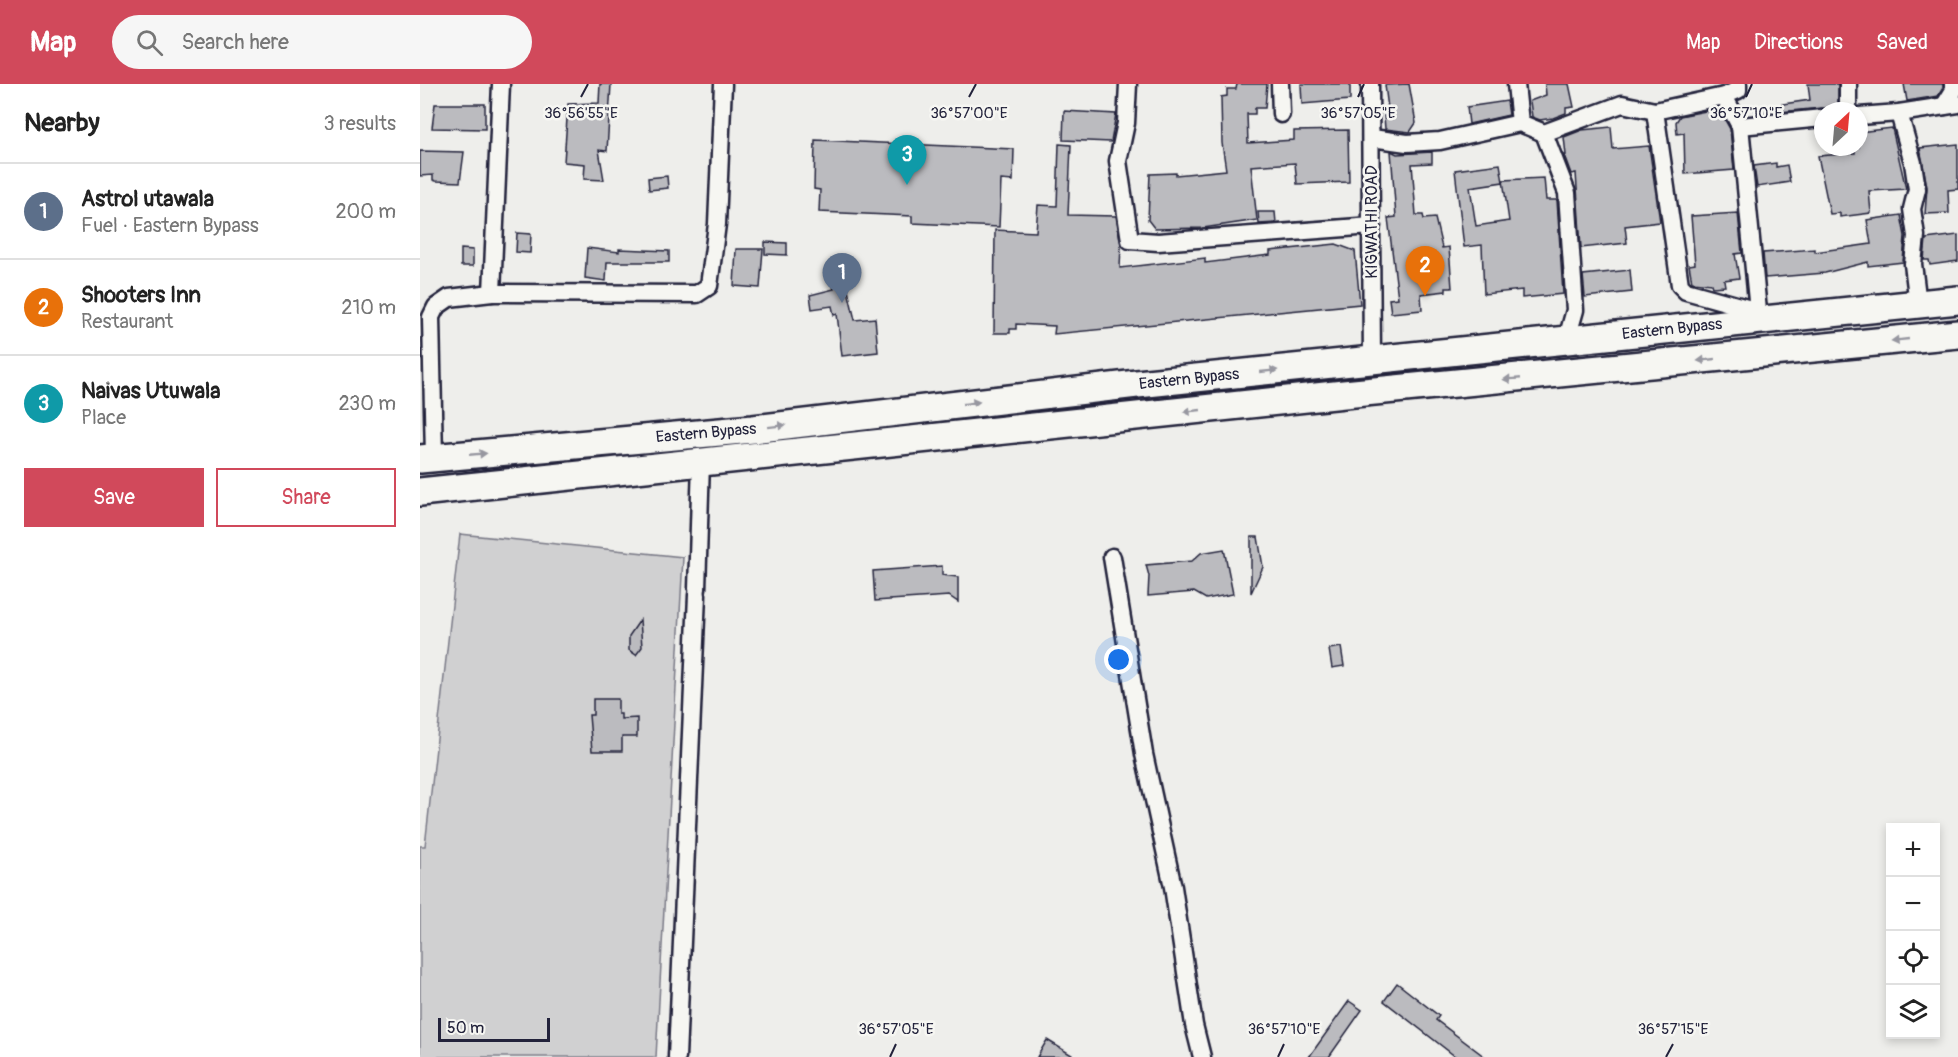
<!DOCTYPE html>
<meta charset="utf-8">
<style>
:root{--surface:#fff;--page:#f6f6f6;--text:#222;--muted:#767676;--line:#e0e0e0;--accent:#d1495b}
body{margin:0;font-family:Pangolin,sans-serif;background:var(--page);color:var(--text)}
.controls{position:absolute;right:18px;bottom:18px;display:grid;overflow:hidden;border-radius:0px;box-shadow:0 3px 9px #0003}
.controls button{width:54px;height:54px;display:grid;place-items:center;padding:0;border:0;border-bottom:2px solid var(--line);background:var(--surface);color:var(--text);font:30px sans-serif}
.compass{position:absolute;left:1394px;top:18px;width:54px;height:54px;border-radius:50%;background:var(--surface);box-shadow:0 3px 9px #0003;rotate:26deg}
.scale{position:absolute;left:18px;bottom:15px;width:112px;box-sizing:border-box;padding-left:6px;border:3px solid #22223b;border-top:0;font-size:16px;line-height:21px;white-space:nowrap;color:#22223b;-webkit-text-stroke:4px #f6f6f2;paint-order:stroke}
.you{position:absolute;left:699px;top:576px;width:21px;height:21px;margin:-15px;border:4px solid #fff;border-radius:50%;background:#1a73e8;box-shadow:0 0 0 9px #1a73e833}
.badge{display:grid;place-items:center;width:39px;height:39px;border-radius:50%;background:var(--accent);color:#fff;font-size:20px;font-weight:700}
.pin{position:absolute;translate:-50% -50px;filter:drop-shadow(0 2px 3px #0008)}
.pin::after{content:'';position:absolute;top:32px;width:21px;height:18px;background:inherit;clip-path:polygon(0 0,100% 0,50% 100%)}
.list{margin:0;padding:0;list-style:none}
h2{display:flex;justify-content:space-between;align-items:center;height:78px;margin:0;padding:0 24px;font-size:26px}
h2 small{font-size:20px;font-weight:400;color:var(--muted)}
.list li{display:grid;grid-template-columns:39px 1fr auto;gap:18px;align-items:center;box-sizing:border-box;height:96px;padding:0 24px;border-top:2px solid var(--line)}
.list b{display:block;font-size:22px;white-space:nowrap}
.list p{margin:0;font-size:20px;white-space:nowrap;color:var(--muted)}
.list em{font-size:20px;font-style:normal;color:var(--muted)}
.actions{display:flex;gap:12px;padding:18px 24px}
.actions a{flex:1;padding:14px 0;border:2px solid var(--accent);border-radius:0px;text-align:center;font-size:21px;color:var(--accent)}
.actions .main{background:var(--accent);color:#fff}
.icon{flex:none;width:33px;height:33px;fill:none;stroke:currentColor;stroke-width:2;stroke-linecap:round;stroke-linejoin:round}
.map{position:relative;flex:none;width:1538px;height:973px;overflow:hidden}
header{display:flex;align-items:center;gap:36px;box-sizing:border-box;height:84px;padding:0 30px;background:var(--accent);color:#fff}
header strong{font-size:28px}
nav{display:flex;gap:33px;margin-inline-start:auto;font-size:21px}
.search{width:420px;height:54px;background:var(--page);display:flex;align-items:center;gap:15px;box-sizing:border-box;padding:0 21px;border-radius:33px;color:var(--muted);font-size:22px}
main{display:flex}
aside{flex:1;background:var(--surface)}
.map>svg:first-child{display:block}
.green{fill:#d0d0d1;stroke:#797986;stroke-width:1.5}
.building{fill:#bbbbbf;stroke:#22223b;stroke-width:1.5}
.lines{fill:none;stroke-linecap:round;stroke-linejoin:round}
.minor-casing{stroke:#22223b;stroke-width:21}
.primary-casing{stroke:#22223b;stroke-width:32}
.minor{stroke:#f6f6f2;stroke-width:16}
.primary{stroke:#f6f6f2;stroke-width:27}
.oneway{fill:#9797a0}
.ticks{fill:none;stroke:#22223b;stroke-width:2}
.labels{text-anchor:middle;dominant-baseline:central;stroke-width:5;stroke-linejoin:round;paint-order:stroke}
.street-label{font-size:16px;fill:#22223b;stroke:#f6f6f2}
.ticks-label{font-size:15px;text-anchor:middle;fill:#22223b;stroke:#f6f6f2;stroke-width:5;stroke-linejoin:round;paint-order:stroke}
</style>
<header>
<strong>Map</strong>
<div class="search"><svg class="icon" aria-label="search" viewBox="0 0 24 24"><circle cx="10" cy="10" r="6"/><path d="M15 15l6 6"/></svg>Search here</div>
<nav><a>Map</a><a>Directions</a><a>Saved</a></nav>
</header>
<main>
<aside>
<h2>Nearby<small>3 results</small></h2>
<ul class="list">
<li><span class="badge" style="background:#5c6f8a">1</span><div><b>Astrol utawala</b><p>Fuel · Eastern Bypass</p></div><em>200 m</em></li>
<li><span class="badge" style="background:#e8710a">2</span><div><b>Shooters Inn</b><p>Restaurant</p></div><em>210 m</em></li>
<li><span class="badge" style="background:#0f9aa8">3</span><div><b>Naivas Utuwala</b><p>Place</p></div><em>230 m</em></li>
</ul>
<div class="actions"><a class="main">Save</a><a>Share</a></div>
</aside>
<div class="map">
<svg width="1538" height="973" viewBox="0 0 1538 973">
<rect width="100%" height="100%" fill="#eeeeeb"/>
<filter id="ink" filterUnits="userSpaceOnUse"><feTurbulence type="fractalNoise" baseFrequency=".0167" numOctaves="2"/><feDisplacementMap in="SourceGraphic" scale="12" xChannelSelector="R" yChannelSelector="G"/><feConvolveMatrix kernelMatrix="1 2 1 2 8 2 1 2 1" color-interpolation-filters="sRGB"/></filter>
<g filter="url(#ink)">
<polygon class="green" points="40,450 263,473 236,973 0,973 0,762 5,762"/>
<g class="building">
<polygon points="180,0 191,0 187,67 179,66 184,96 164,95 165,80 144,78 148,20 179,19"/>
<polygon points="817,0 847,0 845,24 835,24 835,30 827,30 828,59 874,56 874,47 928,46 929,98 877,100 875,79 831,82 837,136 783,144 735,145 728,136 730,90 756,89 756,91 806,86 802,59 801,13 807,12 807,5 816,5"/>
<polygon points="881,0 930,0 930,16 882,20"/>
<polygon points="989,0 996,39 990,48 965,45 964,32 969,32 965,1"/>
<polygon points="1125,0 1149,0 1154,23 1146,24 1146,29 1133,34 1120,36 1112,33 1110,17 1126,11"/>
<polygon points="1388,0 1418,0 1418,26 1402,24 1336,30 1335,24 1390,16"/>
<polygon points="1484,0 1523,0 1523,4 1518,12 1487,17"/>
<polygon points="1087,17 1089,31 1049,40 1047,23"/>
<polygon points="15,20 65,20 65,45 12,44"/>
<polygon points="1291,26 1292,30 1301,29 1310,45 1314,86 1265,90 1264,49 1257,50 1256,38 1260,32"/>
<polygon points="644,27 696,30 691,58 643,56"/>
<polygon points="1191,43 1193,65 1229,62 1240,138 1205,142 1207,159 1161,164 1156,89 1151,90 1144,71 1146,71 1144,53 1162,46"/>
<polygon points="1472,44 1486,105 1449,107 1451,129 1420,133 1420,129 1410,130 1398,72 1435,69 1435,63 1439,63 1439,48"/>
<polygon points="395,56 594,65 593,97 581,96 579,143 492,139 492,132 399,128 400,106 394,105"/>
<polygon points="639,60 651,61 648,131 696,132 701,161 700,184 785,174 785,179 850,171 850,167 916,160 935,167 940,220 634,250 635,242 596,240 596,245 590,245 590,249 574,249 575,146 616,148 618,121 637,122"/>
<polygon points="1538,60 1538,105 1528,106 1529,129 1505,130 1507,103 1500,64"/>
<polygon points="0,67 44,68 40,98 16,97 13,96 13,91 0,92"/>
<polygon points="971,67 977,70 1012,68 1012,79 992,80 996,131 1003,131 1004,135 1015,134 1022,164 1029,163 1032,204 1026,204 1026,207 1001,210 1002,226 971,229 969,215 978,214 968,134 976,133"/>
<polygon points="1356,79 1356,83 1367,81 1370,98 1337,103 1334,82"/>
<polygon points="1080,80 1083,98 1050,103 1056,142 1089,137 1083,96 1124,94 1126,116 1137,116 1143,210 1102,214 1102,206 1064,210 1062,161 1044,163 1035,86"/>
<polygon points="247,92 248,104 229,106 228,94"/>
<polygon points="838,128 855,128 856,139 839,140"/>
<polygon points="1318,129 1322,169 1315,170 1319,194 1304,196 1305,202 1292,203 1291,200 1272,198 1269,181 1275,180 1271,132"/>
<polygon points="1481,131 1485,152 1483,178 1448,182 1448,178 1405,189 1345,194 1343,169 1395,165 1395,168 1451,160 1447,136"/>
<polygon points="97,149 111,150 110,169 96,168"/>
<polygon points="1538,151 1538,177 1510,181 1509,176 1504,176 1506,155"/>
<polygon points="345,158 367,159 367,171 345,170"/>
<polygon points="167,164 199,168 199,165 249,167 249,178 187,178 186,197 165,194"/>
<polygon points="41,165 53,166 53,182 41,182"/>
<polygon points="316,165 343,165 340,204 314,202"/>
<polygon points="422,181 435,236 455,234 458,268 422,272 417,230 414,231 412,222 392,225 390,211 414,205 409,184"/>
<polygon points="1210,186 1212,208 1165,213 1163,191"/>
<polygon points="831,453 838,453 843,483 831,509"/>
<polygon points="804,465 813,510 786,515 774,508 728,512 729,492 726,481 772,477 781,469"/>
<polygon points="522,482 522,491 538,493 538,518 529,512 455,517 453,487"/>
<polygon points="220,536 222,563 216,571 209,566 209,552"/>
<polygon points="921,563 924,582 912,584 909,565"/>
<polygon points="173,615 198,615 198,630 201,630 201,635 217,634 217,653 202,653 202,667 172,667 169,631 173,631"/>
<polygon points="977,899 1019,932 1016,936 1065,973 1036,973 964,917"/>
<polygon points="929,917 942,926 909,973 889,973"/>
<polygon points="627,956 655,973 617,973"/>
</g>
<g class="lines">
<defs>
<g id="minor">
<polyline points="708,0 706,39 698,77 710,156 738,158 952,142"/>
<polyline points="860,0 861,30"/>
<polyline points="950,0 952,276"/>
<polyline points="1096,0 1100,39"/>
<polyline points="1318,0 1318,6 1304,12 1320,42 1338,227 1331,233"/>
<polyline points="1428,0 1428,27"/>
<polyline points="1524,22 1534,6 1533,0"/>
<polyline points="1235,27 1260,201 1266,207 1338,227"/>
<polyline points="1479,29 1493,79 1497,105 1492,125 1496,152 1493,180 1498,220"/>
<polyline points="1439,32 1479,29 1538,20"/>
<polyline points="1320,42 1403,34"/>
<polyline points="1124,49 1147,109 1155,226 1146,258"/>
<polyline points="952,54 987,59 1020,57 1100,39 1124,49 1202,20 1235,27 1304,12"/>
<polyline points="72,209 81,0"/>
<polyline points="14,374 11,233 16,223 29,214 72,209 277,210 289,202 297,140 303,0"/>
<polyline points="692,473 724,670 753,803 774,941 782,973"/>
<polyline points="277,505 281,378"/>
<polyline points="257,973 277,511"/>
</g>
<g id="primary">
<polyline points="0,375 333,345 717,300 1538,216"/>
<polyline points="0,408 924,310 1538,250"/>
</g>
</defs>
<use href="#minor" class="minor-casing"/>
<use href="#primary" class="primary-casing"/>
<use href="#minor" class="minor"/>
<use href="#primary" class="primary"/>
</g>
<defs><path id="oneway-solid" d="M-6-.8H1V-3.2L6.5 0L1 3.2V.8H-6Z" transform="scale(1.5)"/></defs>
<g class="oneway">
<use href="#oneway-solid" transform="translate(1480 256) rotate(174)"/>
<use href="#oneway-solid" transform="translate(1286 276) rotate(174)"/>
<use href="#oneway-solid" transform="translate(849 287) rotate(-6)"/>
<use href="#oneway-solid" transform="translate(1092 295) rotate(175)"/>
<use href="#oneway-solid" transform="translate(551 319) rotate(-7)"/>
<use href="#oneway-solid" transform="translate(772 327) rotate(174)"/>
<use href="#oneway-solid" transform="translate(357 342) rotate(-7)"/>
<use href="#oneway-solid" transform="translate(58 370) rotate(-5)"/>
</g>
</g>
<path class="ticks" d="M161 13 168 0M549 13 556 0M938 13 944 0M1326 13 1332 0M470 973 476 960M858 973 864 960M1246 973 1253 960"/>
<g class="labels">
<g class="street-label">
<text transform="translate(952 138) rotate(-90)">KIGWATHI ROAD</text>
<text transform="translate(1252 245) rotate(-6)">Eastern Bypass</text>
<text transform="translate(769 295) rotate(-6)">Eastern Bypass</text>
<text transform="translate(286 349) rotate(-5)">Eastern Bypass</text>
</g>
</g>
<g class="ticks-label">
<text x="161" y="34">36°56'55"E</text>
<text x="549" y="34">36°57'00"E</text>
<text x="938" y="34">36°57'05"E</text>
<text x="1326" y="34">36°57'10"E</text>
<text x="476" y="950">36°57'05"E</text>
<text x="864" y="950">36°57'10"E</text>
<text x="1253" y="950">36°57'15"E</text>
</g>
</svg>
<div class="controls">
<button>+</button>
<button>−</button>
<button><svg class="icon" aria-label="locate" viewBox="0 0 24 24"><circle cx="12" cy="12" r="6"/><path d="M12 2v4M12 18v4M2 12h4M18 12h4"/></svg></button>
<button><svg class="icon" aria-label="layers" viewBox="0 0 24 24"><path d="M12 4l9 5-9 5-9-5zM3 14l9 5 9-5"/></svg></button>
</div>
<svg class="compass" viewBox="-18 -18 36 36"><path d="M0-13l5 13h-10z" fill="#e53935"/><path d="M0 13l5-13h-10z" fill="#767676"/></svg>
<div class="scale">50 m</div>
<div class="you"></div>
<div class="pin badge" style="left:422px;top:219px;background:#5c6f8a">1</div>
<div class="pin badge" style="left:1005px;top:212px;background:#e8710a">2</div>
<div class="pin badge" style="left:487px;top:101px;background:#0f9aa8">3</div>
</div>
</main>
